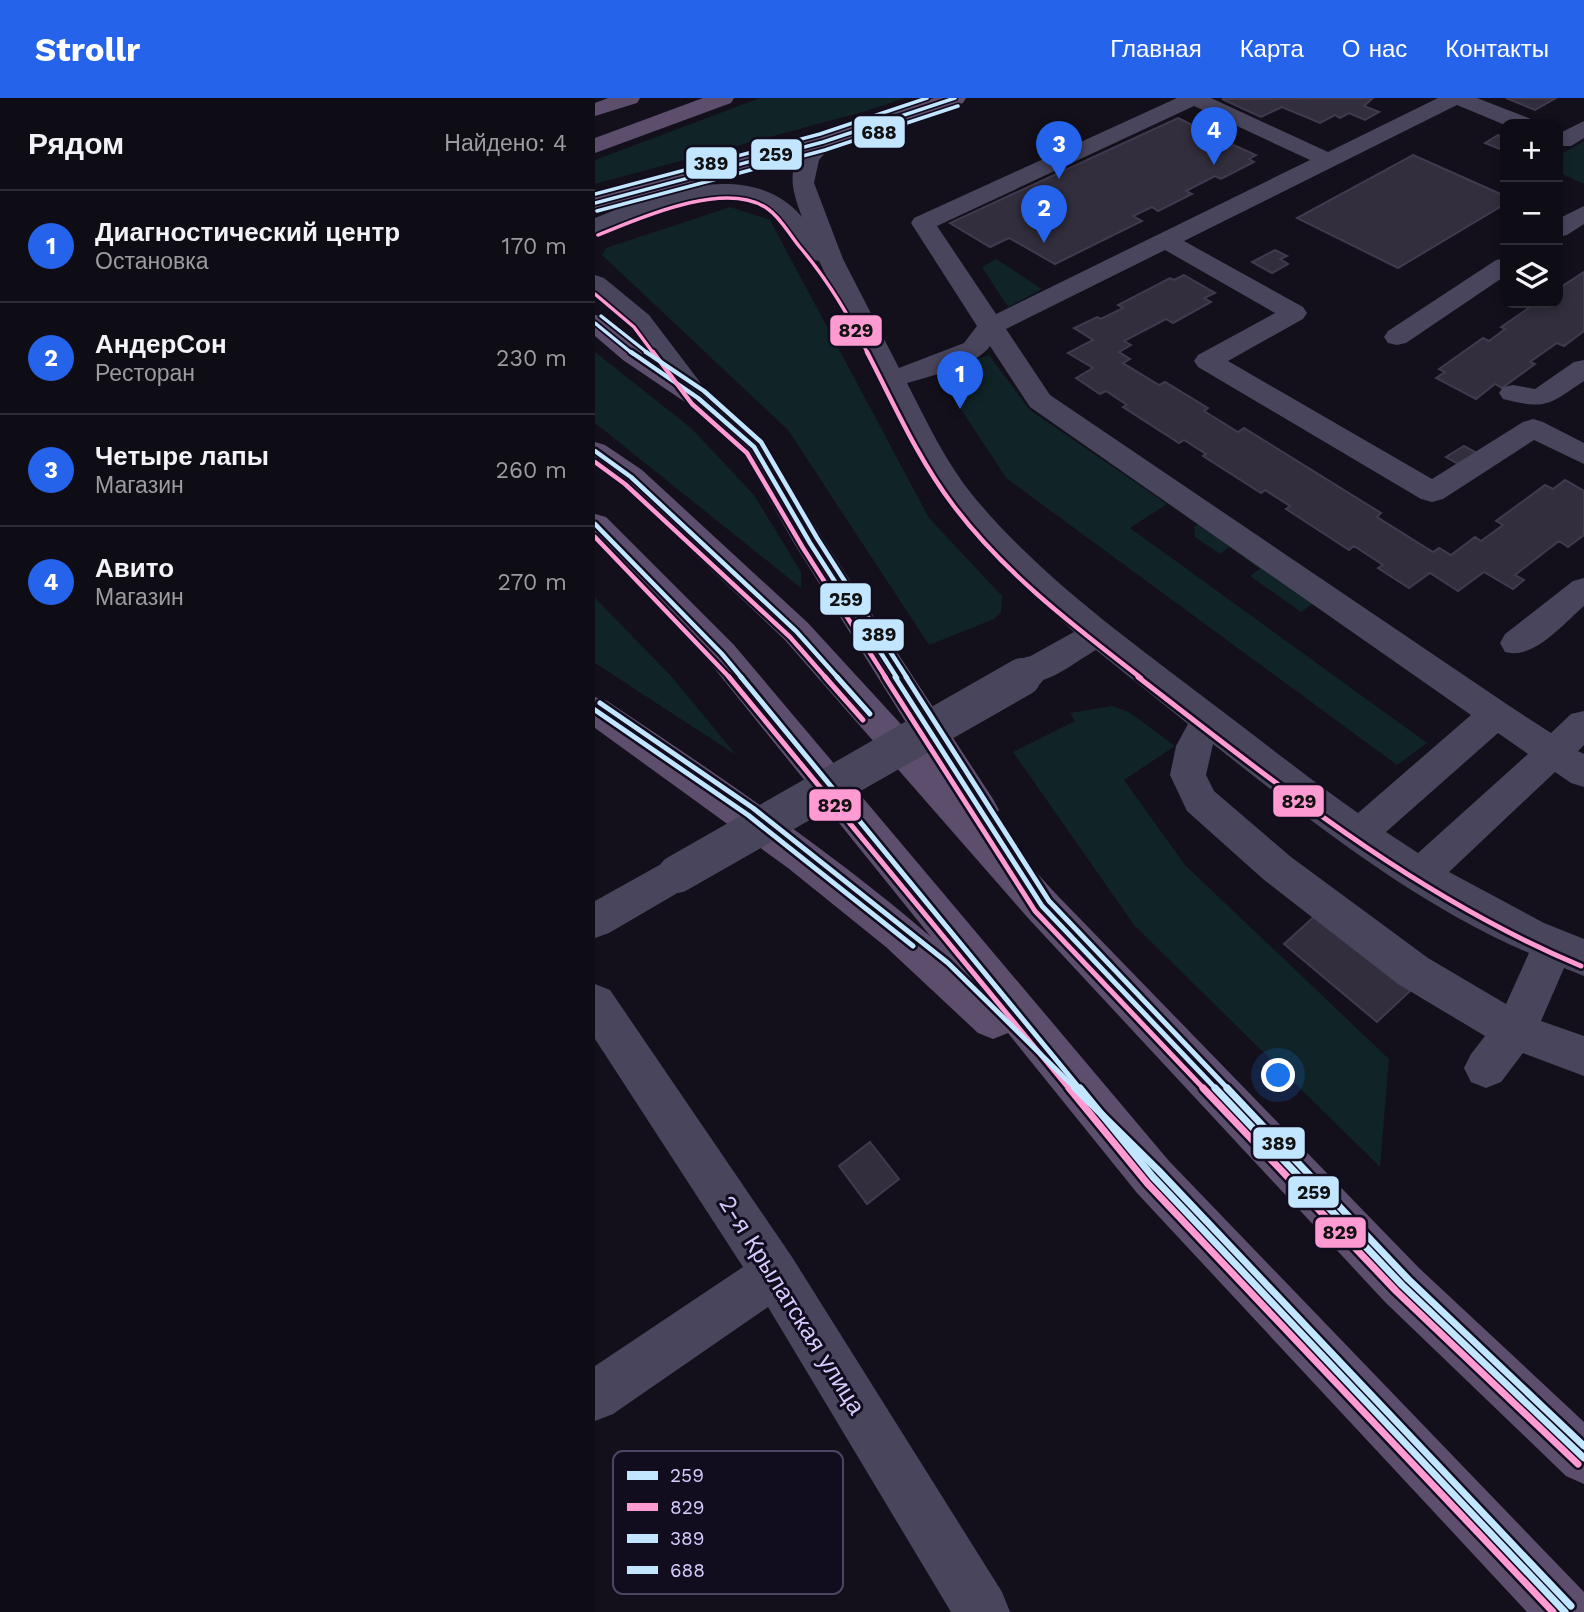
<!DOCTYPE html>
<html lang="ru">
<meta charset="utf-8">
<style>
:root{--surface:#0e0c14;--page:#1c1a22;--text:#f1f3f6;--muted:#9b9ba0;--line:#2e2c34;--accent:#2563eb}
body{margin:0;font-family:"Work Sans",sans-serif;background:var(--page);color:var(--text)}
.controls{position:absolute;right:21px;top:21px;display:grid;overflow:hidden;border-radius:14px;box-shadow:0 4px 10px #0003}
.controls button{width:63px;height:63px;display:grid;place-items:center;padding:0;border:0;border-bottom:2px solid var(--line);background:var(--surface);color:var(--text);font:35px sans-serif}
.you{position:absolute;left:684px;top:978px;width:24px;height:24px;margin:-18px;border:5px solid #fff;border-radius:50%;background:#1a73e8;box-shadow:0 0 0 10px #1a73e833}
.badge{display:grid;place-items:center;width:46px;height:46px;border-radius:50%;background:var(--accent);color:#fff;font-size:23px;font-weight:700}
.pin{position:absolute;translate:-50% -58px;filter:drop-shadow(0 2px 4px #0008)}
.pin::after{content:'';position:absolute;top:37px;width:24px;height:21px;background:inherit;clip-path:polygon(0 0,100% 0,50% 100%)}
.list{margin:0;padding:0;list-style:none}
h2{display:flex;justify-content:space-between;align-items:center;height:91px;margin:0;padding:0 28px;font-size:30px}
h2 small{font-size:23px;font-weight:400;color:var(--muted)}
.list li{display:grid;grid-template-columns:46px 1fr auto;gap:21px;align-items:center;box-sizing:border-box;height:112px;padding:0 28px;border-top:2px solid var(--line)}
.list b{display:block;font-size:26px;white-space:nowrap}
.list p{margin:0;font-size:23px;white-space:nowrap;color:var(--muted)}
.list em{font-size:23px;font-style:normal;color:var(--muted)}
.icon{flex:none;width:38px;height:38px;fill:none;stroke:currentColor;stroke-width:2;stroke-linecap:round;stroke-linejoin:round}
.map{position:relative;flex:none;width:989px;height:1514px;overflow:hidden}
header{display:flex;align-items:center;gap:42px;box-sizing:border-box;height:98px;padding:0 35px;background:var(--accent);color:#fff}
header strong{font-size:33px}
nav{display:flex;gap:38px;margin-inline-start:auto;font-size:24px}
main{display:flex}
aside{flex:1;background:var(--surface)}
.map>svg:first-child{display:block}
.green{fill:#102326}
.building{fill:#322e3d;stroke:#413a4e;stroke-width:2}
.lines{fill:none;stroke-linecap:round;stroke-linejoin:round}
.minor{fill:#49455c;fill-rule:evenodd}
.major{fill:#5e4e6d;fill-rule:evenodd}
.minor-bridge-far1{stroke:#49455c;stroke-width:31}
.minor-bridge{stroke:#49455c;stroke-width:38}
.bus-1-far3-casing{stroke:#120c1f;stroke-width:7}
.bus-1-far2-casing{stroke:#120c1f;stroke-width:9}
.bus-1-far1-casing{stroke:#120c1f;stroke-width:10}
.bus-1-casing{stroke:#120c1f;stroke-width:12}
.bus-2-far3-casing{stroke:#120c1f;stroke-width:7}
.bus-2-far2-casing{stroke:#120c1f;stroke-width:9}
.bus-2-far1-casing{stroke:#120c1f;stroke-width:10}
.bus-2-casing{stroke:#120c1f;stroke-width:12}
.bus-3-far3-casing{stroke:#120c1f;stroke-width:7}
.bus-3-far2-casing{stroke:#120c1f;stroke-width:9}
.bus-3-far1-casing{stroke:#120c1f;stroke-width:10}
.bus-3-casing{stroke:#120c1f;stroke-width:12}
.bus-4-casing{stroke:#120c1f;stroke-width:7}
.bus-1-far3{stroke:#c2e6ff;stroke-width:3.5}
.bus-1-far2{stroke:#c2e6ff;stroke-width:4.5}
.bus-1-far1{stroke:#c2e6ff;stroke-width:5}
.bus-1{stroke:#c2e6ff;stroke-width:7}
.bus-2-far3{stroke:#ff9ad2;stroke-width:3.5}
.bus-2-far2{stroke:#ff9ad2;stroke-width:4.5}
.bus-2-far1{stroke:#ff9ad2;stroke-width:5}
.bus-2{stroke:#ff9ad2;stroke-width:7}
.bus-3-far3{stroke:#c2e6ff;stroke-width:3.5}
.bus-3-far2{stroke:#c2e6ff;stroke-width:4.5}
.bus-3-far1{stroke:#c2e6ff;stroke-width:5}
.bus-3{stroke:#c2e6ff;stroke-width:7}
.bus-4{stroke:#c2e6ff;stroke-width:3.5}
.labels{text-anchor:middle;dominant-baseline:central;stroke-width:6;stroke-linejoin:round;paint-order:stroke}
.near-street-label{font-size:24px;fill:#d7cbfe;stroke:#120c1f}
.key{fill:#120c1f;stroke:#4d4562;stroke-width:2}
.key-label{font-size:19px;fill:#d7cbfe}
.line-badge{stroke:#120c1f;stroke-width:2.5}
.pale-badge-label{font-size:19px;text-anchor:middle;font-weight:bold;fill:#111}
</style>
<header>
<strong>Strollr</strong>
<nav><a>Главная</a><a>Карта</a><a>О нас</a><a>Контакты</a></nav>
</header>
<main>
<aside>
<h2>Рядом<small>Найдено: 4</small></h2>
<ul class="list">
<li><span class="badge">1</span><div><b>Диагностический центр</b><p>Остановка</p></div><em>170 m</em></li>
<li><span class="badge">2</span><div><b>АндерСон</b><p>Ресторан</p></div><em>230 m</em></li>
<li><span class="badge">3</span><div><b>Четыре лапы</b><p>Магазин</p></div><em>260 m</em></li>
<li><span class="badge">4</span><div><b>Авито</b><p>Магазин</p></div><em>270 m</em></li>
</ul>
</aside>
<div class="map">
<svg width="989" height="1514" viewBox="0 0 989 1514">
<rect width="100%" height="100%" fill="#13101b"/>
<g class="green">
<polygon points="165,0 310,0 271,13 0,86 0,62"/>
<polygon points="989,43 989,86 963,74 963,58"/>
<polygon points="135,109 175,122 334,420 407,498 406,514 399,521 334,547 193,332 7,157 11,150"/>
<polygon points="401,161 447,191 413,209 387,169"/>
<polygon points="0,254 96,330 159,397 206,474 206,490 0,325"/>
<polygon points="394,257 435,312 572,406 535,430 832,645 802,667 411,380 343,276"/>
<polygon points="605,425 720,504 706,514 655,478 665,471 634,449 625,456 600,439 599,429"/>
<polygon points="0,500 77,579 141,657 0,565"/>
<polygon points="517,608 534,614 580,648 529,682 590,767 794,961 785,1069 539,827 418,654 480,623 475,615"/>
</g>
<g class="building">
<polygon points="778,0 769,8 784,14 770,22 754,15 745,20 740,17 725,25 687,9 666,19 627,1"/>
<polygon points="911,0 961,0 940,12"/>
<polygon points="583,20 620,38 613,42 623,46 630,43 661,57 654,61 659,64 626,81 620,78 591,93 597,96 563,113 557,109 538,118 547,123 460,166 414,140 395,149 355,125"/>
<polygon points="903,37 910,40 910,53 890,45"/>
<polygon points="818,57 910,98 910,106 803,170 702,120"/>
<polygon points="680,152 692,158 685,161 693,166 677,175 657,164"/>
<polygon points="989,174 989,233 969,248 962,245 935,264 940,266 907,290 900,286 881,301 841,280 850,274 844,271 888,240 894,243 910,231 906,229 941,205 963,205 963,196 967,193 963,191"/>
<polygon points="589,177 620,195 609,200 616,204 578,225 571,221 529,243 536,247 524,254 535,261 528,265 564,287 570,284 613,310 609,313 643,334 649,330 786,415 782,419 838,454 844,450 856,457 880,439 886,443 908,427 901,423 950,387 958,391 970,382 989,393 989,437 973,449 964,443 920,477 929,482 918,491 889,474 863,493 835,475 814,490 783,470 788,467 759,448 754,452 691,411 695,408 670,392 666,395 608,358 611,356 589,342 584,345 528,309 532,307 511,293 505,296 481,280 498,270 473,255 498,242 479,230 502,219 506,221 528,210 523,207 575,180 579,182"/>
<polygon points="869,348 882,355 865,367 851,359"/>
<polygon points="722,816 816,892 782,924 689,846"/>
<polygon points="275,1044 304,1081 272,1106 244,1068"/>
</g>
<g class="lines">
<g class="minor">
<path d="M582 0H616L733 54 843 0H882L936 21 939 26 910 27 862 7 589 143 708 209 712 215 708 221 633 263 837 381 928 324 938 321 948 324 989 345V366L939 342 848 401 837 404 826 401 603 269 599 263 603 257 680 215 570 152 411 231 455 297 913 607 956 635 976 616 989 613V647L983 653 989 656V689L976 685 960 674 854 774 949 825 989 841V878L969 870 946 923 989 938V978L928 955 906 984 891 990 876 984 869 970 876 956 890 938 803 886 668 781 592 713 575 677 581 648 593 626 501 552C478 565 449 591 423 583L418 574 423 565 479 534 407 468 347 397 306 329 224 163 213 161C200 144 189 124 172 111 129 77 44 125 0 136V120C61 94 157 59 207 119 194 84 191 67 220 39H236L239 44 224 62 219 85 248 161 304 270 369 245 382 228 316 125 319 120ZM599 8 715 62 401 216 342 128ZM395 248 435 309 876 617 763 715C716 682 672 647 627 613 541 547 449 483 379 399 351 365 332 324 312 285 336 278 381 268 395 248ZM903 635 933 656 823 755 791 734ZM618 646C717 724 818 805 934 855L911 906 833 860 696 759 619 693 611 677Z"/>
<polygon points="989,23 989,40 976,48 963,48 963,33 967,34"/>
<polygon points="989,108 989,126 972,137 963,139 963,121"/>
<polygon points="910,160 910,178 811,245 802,247 793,245 789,239 793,233 901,162"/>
<polygon points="0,177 9,180 54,217 117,300 113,306 103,308 93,306 36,229 0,198"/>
<path d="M989 262V283C953 307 952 312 908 301L904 295 908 289 918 287 940 291 979 264Z"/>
<path d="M989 480V508C968 526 939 562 910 554L905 545 910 536 978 483Z"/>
<polygon points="82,760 96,765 101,776 96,787 14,835 0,840 0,803 68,765"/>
<polygon points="0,886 15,892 197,1159 407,1494 415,1514 356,1514 173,1209 18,1316 0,1323 0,1268 148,1169 0,941"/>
</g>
<g class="major">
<polygon points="13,0 45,0 42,5 0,18 0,5"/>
<polygon points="108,0 139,0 136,5 0,55 0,40"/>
<polygon points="339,0 371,0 368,5 236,49 0,112 0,98 220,39"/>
<polygon points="0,217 9,219 48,250 113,294 169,343 228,441 398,701 404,712 395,724 461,796 824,1170 989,1324 989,1386 971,1378 790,1204 433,820 189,541 25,386 0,367 0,344 10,347 47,372 213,525 325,647 199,445 147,354 93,306 28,262 0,238"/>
<path d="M0 416 11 419 139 547 574 1063 989 1494V1514H932L542 1095 413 935 398 941 383 935 291 849 193 770 0 630V599L12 603C123 677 235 752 336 839L115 565 0 445Z"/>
</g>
<polyline class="minor-bridge-far1" points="424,580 435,574"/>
<polyline class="minor-bridge" points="82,776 427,579"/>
<defs>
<g id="bus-1-far3">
<polyline points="0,105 228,44 360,0"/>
<polyline points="0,225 38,256"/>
</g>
<g id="bus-1-far2">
<polyline points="36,254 103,300 159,349 215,445 302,580"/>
<polyline points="0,353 36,379 201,533 243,580"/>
<polyline points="0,426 127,556 147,580"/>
</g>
<g id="bus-1-far1">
<polyline points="146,579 486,992"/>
<polyline points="242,579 275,616"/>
<polyline points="300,579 447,808 622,992"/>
<polyline points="0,612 153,717 318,848"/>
</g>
<g id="bus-1">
<polyline points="485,990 558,1079 970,1514"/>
<polyline points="620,990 807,1187 989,1360"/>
</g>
<g id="bus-2-far3">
<path d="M3 137C45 120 131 81 173 111 186 120 194 136 204 148 233 182 254 217 273 256"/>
<polyline points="0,196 39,229 59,256"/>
</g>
<g id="bus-2-far2">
<polyline points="58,254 97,306 152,355 208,450 291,580"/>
<path d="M272 254C299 306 323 361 358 407 410 476 479 528 546 580"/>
<polyline points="0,364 30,386 195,539 231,580"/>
<polyline points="0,439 135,580"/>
</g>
<g id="bus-2-far1">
<polyline points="134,579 475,992"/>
<polyline points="230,579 268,622"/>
<polyline points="290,579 440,813 610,992"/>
<path d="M543 579C684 688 821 799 986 868"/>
</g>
<g id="bus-2">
<polyline points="474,990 552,1085 958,1514"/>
<polyline points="608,990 801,1193 983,1366"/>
</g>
<g id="bus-3-far3">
<polyline points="0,96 225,36 332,0"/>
<polyline points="6,218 54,256"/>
</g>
<polyline id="bus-3-far2" points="51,254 109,293 166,344 222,440 312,580"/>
<g id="bus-3-far1">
<polyline points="311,579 454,803 634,992"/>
<polyline points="5,605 158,710 353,865 482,992"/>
</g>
<g id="bus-3">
<polyline points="480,990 564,1073 976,1508"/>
<polyline points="632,990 813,1181 989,1348"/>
</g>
<polyline id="bus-4" points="2,113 230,52 363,8"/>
</defs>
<use href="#bus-1-far3" class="bus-1-far3-casing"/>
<use href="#bus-1-far2" class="bus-1-far2-casing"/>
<use href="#bus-1-far1" class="bus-1-far1-casing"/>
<use href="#bus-1" class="bus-1-casing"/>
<use href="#bus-2-far3" class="bus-2-far3-casing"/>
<use href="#bus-2-far2" class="bus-2-far2-casing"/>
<use href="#bus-2-far1" class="bus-2-far1-casing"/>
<use href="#bus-2" class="bus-2-casing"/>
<use href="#bus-3-far3" class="bus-3-far3-casing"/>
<use href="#bus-3-far2" class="bus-3-far2-casing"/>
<use href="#bus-3-far1" class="bus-3-far1-casing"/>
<use href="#bus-3" class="bus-3-casing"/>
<use href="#bus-4" class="bus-4-casing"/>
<use href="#bus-1-far3" class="bus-1-far3"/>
<use href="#bus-1-far2" class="bus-1-far2"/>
<use href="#bus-1-far1" class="bus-1-far1"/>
<use href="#bus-1" class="bus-1"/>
<use href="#bus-2-far3" class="bus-2-far3"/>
<use href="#bus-2-far2" class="bus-2-far2"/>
<use href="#bus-2-far1" class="bus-2-far1"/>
<use href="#bus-2" class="bus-2"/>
<use href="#bus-3-far3" class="bus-3-far3"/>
<use href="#bus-3-far2" class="bus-3-far2"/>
<use href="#bus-3-far1" class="bus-3-far1"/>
<use href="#bus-3" class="bus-3"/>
<use href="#bus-4" class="bus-4"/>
</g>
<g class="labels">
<g class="near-street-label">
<text transform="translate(197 1207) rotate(58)">2-я Крылатская улица</text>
</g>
</g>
<rect x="18" y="1353" width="230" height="143" rx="10" class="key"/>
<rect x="32" y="1373" width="31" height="9" fill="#c2e6ff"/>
<rect x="32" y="1405" width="31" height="8" fill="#ff9ad2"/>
<rect x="32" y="1436" width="31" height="9" fill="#c2e6ff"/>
<rect x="32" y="1468" width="31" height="8" fill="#c2e6ff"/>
<g class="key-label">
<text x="75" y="1384">259</text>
<text x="75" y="1416">829</text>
<text x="75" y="1447">389</text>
<text x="75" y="1479">688</text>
</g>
<g class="line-badge">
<rect x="258" y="17" width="53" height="34" rx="7" fill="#c2e6ff"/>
<rect x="155" y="40" width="53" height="33" rx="7" fill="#c2e6ff"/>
<rect x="90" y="48" width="53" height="34" rx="7" fill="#c2e6ff"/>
<rect x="234" y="216" width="54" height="33" rx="7" fill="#ff9ad2"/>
<rect x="224" y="484" width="53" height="34" rx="7" fill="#c2e6ff"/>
<rect x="257" y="520" width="53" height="34" rx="7" fill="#c2e6ff"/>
<rect x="677" y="686" width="53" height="34" rx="7" fill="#ff9ad2"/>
<rect x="213" y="690" width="54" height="34" rx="7" fill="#ff9ad2"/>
<rect x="657" y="1028" width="54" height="34" rx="7" fill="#c2e6ff"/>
<rect x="692" y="1077" width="53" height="34" rx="7" fill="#c2e6ff"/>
<rect x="719" y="1118" width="53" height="33" rx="7" fill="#ff9ad2"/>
</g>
<g class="pale-badge-label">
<text x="284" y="41">688</text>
<text x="181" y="63">259</text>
<text x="116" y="72">389</text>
<text x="261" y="239">829</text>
<text x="251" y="508">259</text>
<text x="284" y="543">389</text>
<text x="704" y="710">829</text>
<text x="240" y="714">829</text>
<text x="684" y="1052">389</text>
<text x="719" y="1101">259</text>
<text x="745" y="1141">829</text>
</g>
</svg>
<div class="controls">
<button>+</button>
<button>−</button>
<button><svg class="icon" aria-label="layers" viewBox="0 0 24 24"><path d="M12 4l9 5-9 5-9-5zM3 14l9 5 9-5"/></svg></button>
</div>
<div class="you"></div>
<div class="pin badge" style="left:365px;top:311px">1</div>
<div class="pin badge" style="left:449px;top:145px">2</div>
<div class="pin badge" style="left:464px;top:81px">3</div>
<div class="pin badge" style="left:619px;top:67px">4</div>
</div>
</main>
